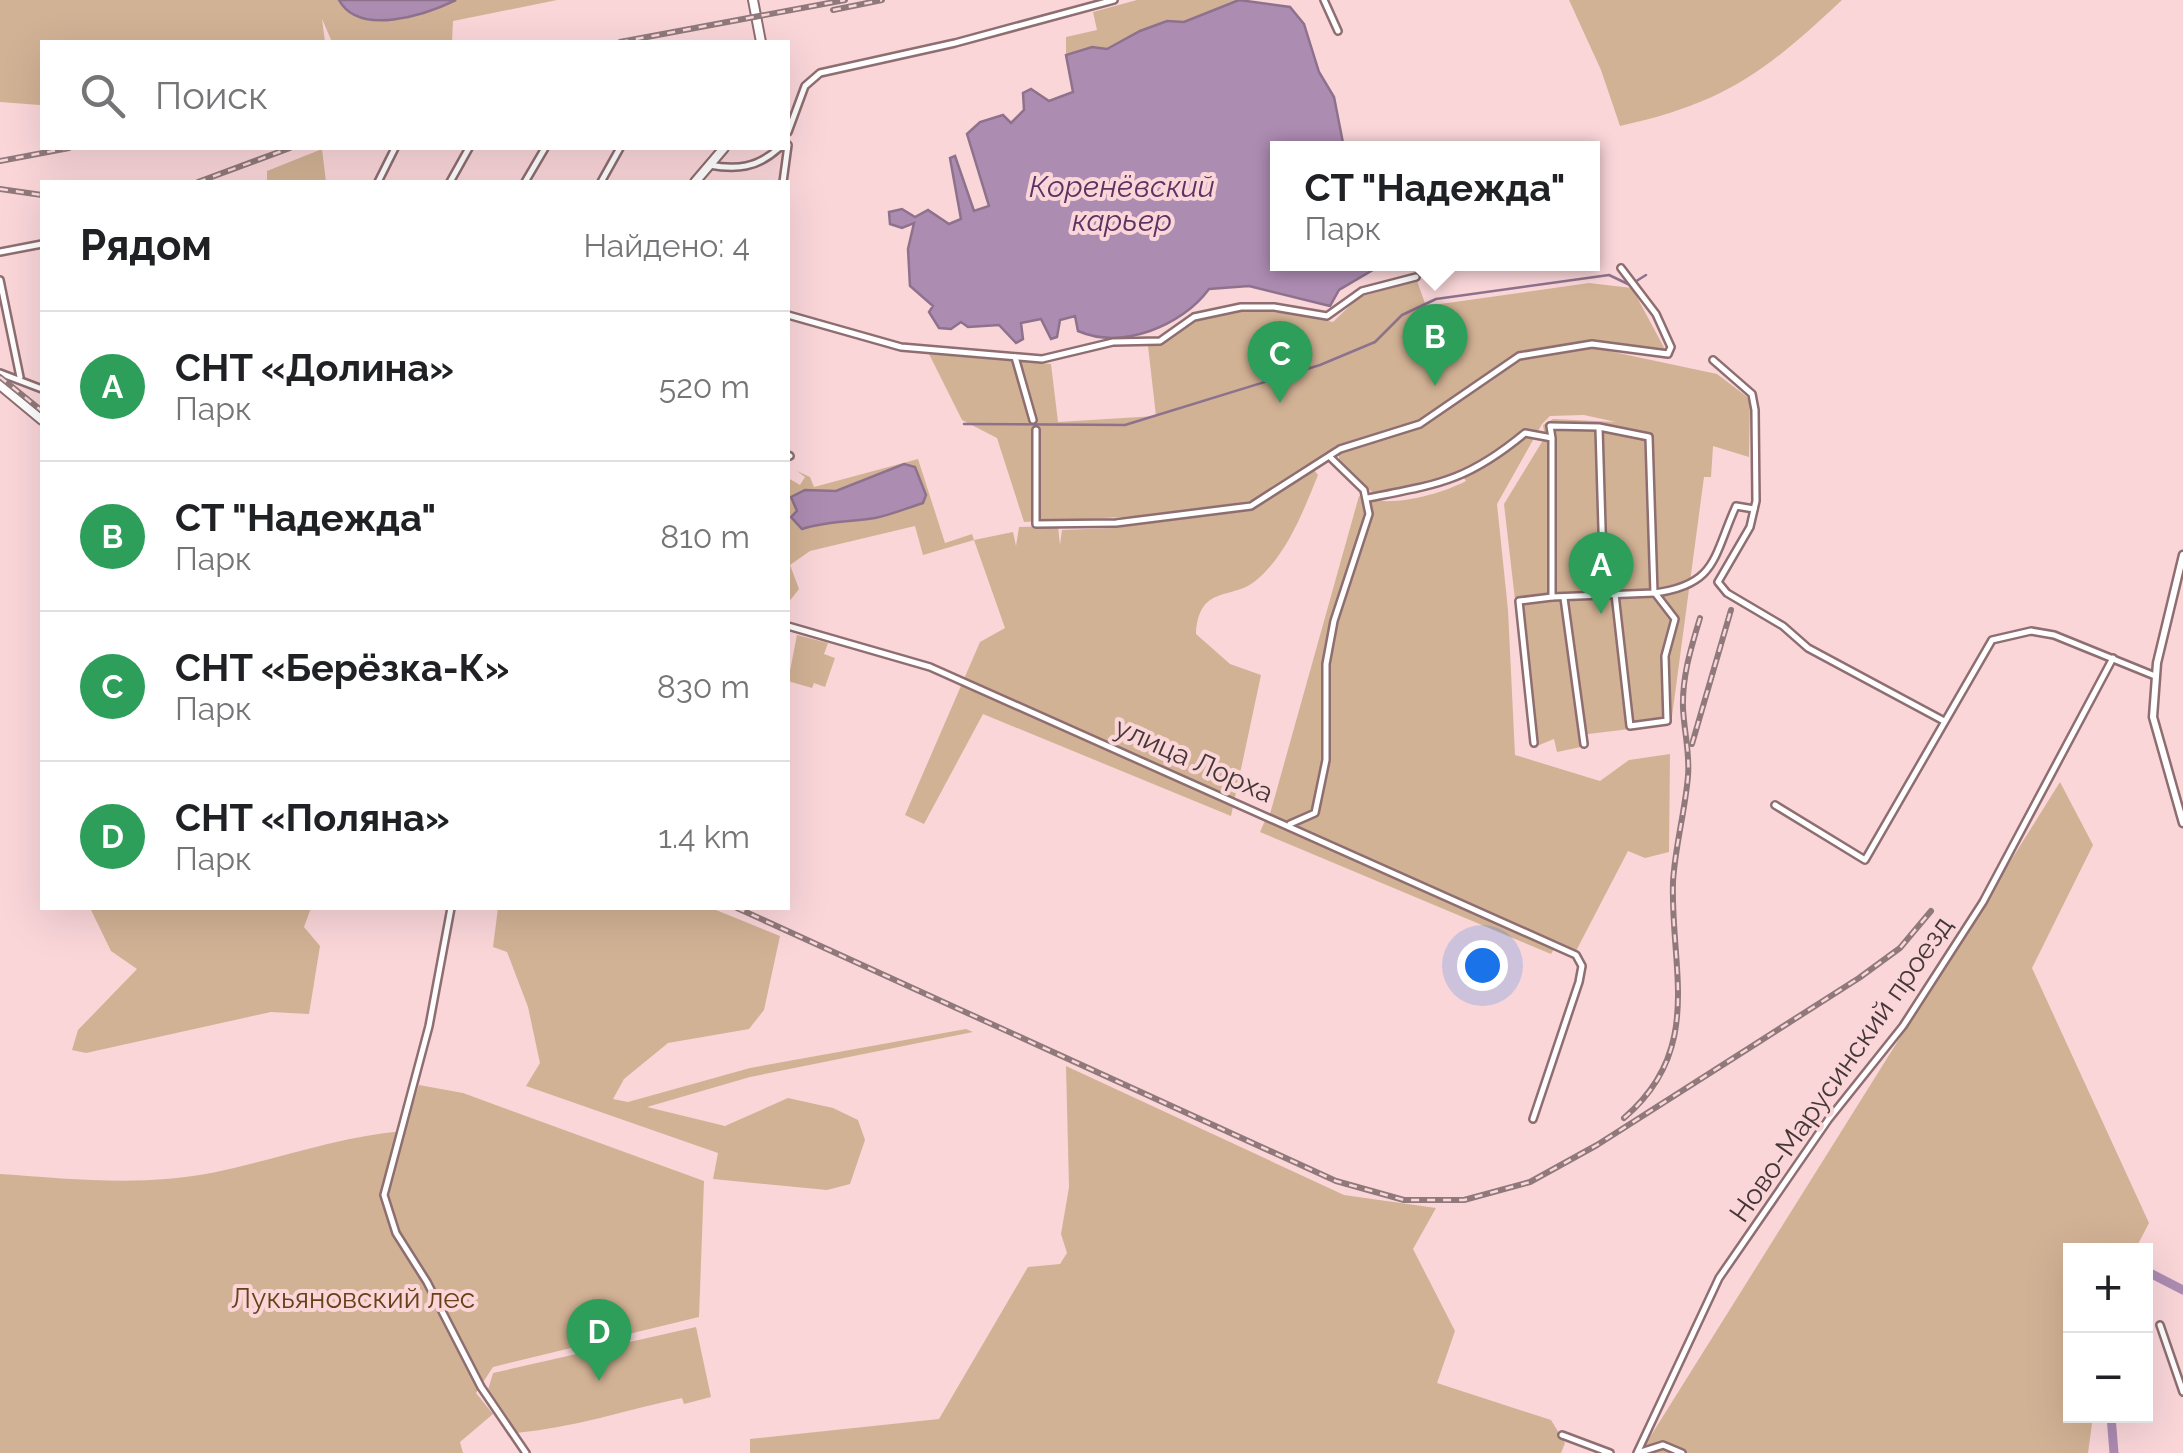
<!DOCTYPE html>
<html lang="ru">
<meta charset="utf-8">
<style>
:root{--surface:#fff;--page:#f2f2f2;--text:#202124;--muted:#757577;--line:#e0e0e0;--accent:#2d7920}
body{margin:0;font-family:Raleway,sans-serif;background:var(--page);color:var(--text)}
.controls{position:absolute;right:30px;bottom:30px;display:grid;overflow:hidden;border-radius:0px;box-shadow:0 10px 40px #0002}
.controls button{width:90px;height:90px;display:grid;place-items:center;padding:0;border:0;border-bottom:2px solid var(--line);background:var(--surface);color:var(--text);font:50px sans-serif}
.you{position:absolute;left:1482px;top:965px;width:35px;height:35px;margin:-25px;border:8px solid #fff;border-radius:50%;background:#1a73e8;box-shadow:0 0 0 15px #1a73e833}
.badge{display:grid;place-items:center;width:65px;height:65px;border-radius:50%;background:var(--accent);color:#fff;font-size:32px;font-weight:700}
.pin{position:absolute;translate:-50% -82px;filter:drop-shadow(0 2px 5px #0008)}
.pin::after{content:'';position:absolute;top:52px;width:35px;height:30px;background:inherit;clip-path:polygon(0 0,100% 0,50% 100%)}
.popup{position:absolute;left:1270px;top:141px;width:330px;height:130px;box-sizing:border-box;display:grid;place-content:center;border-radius:0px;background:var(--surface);filter:drop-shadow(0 2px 8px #0005);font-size:32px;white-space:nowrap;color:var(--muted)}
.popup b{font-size:38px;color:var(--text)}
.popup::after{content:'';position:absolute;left:50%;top:100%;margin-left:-20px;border:20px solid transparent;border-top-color:var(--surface)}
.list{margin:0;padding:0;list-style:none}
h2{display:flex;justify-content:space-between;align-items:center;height:130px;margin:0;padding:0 40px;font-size:42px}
h2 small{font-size:32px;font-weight:400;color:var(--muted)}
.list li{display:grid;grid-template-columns:65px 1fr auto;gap:30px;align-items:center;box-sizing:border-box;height:150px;padding:0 40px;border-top:2px solid var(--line)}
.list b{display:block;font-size:38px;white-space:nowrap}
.list p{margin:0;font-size:32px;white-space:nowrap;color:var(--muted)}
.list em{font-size:32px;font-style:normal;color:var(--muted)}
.icon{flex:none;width:55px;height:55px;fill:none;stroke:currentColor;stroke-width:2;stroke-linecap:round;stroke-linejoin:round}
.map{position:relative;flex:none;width:2183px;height:1453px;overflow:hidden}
.search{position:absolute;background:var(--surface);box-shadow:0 10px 40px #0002;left:40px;top:40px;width:750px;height:110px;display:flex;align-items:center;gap:25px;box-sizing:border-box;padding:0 35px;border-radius:0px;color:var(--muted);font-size:38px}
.panel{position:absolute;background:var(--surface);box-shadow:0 10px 40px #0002;left:40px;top:180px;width:750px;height:730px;border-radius:0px}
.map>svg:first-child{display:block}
.green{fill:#d2b295;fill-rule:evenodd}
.water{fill:#ad8cb2;stroke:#8e728d;stroke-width:2.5}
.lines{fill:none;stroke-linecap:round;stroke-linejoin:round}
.stream{stroke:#8e728d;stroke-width:2.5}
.river{stroke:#ad8cb2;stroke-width:9}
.minor-casing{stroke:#8e6e71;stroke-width:10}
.tertiary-casing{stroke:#8e6e71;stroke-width:11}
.secondary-casing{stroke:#8e6e71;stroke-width:12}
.minor{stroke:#fff;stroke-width:5}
.tertiary{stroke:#fff;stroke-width:6}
.secondary{stroke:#fff;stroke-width:8}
.rail-casing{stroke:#90797a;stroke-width:6}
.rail{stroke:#fad6d9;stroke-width:2.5;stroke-dasharray:8;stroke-linecap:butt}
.labels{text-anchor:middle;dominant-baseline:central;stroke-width:8;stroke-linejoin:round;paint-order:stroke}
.street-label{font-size:28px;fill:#453738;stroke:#fad6d9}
.park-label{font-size:28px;fill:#684118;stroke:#fad6d9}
.water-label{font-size:30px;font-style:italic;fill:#5c3263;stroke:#fad6d9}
</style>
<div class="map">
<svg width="2183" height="1453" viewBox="0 0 2183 1453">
<rect width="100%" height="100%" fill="#fad6d9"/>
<g class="green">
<polygon points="0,0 339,0 391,18 456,0 557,0 453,21 452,42 332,42 322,19 325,42 42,42 40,105 0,102"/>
<polygon points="1137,0 1239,0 1184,22 1167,21 1140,31 1107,49 1092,47 1066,55 1066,37 1097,30 1093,12"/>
<path d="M1569 0H1842C1765 72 1725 103 1620 126L1601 70Z"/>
<polygon points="322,149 326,182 267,182 267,171"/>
<path d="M1417 281 1426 306 1589 283 1632 288 1667 353 1593 342 1519 353 1418 422 1335 446 1319 461 1254 500 1163 515 1024 522 997 438 962 420 928 352 1051 364 1058 422 1156 416 1148 346C1173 341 1176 330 1196 320 1235 302 1293 314 1333 322L1359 297Z"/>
<path d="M1590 347 1717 374 1750 399 1749 457 1713 446 1711 477H1704L1671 724 1580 735 1581 747 1557 752 1554 739 1532 748 1504 504 1545 437 1543 425 1553 419 1616 422 1584 415 1550 416 1542 424 1497 504 1508 610 1515 755 1600 781 1629 760 1670 754 1669 852 1645 858 1628 851 1576 951 1270 814 1359 496C1387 509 1439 495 1466 481L1460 472 1374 494 1339 461V454L1423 427 1521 358Z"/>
<path d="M918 459 945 543 972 534 974 540 1013 532 1016 546 1019 527 1058 526 1060 545 1062 530 1115 528 1252 508 1314 470 1318 475C1303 512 1286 557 1254 582 1230 600 1199 585 1196 634L1230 664 1261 675 1231 816 983 714 924 824 905 815 980 642 1005 628 974 540 923 555 915 526 810 551 790 565 799 589 788 603V478L800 485 805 477 797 471 810 477 814 487ZM904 464 828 522 802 529 796 501 805 490 836 491Z"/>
<polygon points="797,635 828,643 824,654 835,658 825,687 814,683 812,688 788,681"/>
<polygon points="2060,782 2093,845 2032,968 2149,1223 2135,1250 2070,1250 2070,1416 2093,1416 2088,1453 1640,1453"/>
<polygon points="1267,816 1554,949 1551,954 1260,832"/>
<polygon points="90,908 311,908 304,927 320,946 309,1014 271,1012 86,1053 72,1050 78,1030 137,969 111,951"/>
<polygon points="498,908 711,908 780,936 764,1010 749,1029 668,1043 624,1079 613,1099 628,1102 750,1068 966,1029 973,1032 750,1077 647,1107 725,1126 788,1098 833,1108 858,1120 865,1140 850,1184 827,1190 713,1179 718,1153 526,1086 540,1063 528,1007 507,952 493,947"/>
<polygon points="1066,1066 1344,1195 1436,1208 1413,1249 1455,1331 1437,1383 1551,1420 1565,1443 1561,1453 750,1453 750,1439 939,1419 1028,1267 1060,1264 1067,1253 1061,1234 1069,1187"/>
<path d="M419 1085 463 1093 704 1181 699 1317 493 1367 476 1393 493 1414 460 1442 463 1453H0V1174C72 1179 144 1187 216 1172 279 1159 340 1136 404 1131Z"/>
<path d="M696 1327 711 1397 684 1404 682 1398C626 1410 572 1428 516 1433L488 1390 493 1373Z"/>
</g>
<g class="water">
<path d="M339 0H456C425 15 359 37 339 0Z"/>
<path d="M1239 0 1290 7 1304 24 1319 72 1334 97 1344 148H1278V264H1383L1339 290 1330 306 1249 286 1209 289C1182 326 1122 350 1078 331L1075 316 1060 320 1057 337 1051 339 1041 319 1021 323 1023 339 1016 343 999 325 968 327 961 322 951 329 939 328 929 312 933 306 910 286 908 249 914 223 902 228 890 224 889 212 902 209 915 217 928 210 949 224 961 219 950 158 955 156 974 211 989 206 967 134 980 122 1003 115 1011 123 1024 110 1023 93 1031 89 1049 101 1073 92 1066 55 1092 47 1107 49 1140 31 1167 21 1184 22Z"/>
<path d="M904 464 915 467 926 495 923 503C907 508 891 515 875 518 849 522 825 521 802 529L791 517 797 511 791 497 805 490 836 491Z"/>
</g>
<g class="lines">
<polyline class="stream" points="964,424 1125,425 1320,365 1375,342 1402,315 1436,299 1609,275 1630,285 1646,275"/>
<g class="river">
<polyline points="2146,1271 2183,1290"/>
<polyline points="2111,1416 2114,1453"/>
</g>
<defs>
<g id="minor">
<polyline points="1324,0 1338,31"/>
<polyline points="788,132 805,86 820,73 955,43 1114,0"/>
<path d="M709 165C737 170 757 168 779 148"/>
<polyline points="378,182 395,148"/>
<polyline points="450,182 469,148"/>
<polyline points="525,182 545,148"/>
<polyline points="601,182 620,148"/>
<polyline points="783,182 788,145"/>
<polyline points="0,252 42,244"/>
<polyline points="0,280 20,377"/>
<polyline points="788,315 901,347 1042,359 1113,342 1160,341 1194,317 1241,307 1274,307 1327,316 1362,291 1416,277"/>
<polyline points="1015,357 1033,420"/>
<polyline points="1713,360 1752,394 1755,410 1756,501 1750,527 1718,582 1727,593 1783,626 1808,648 1944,721"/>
<polyline points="0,373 42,389"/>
<polyline points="1599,428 1604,595"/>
<polyline points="1036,430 1036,524 1116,523 1251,506 1340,449 1420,424 1519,356 1592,344 1668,354 1671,347 1656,314 1621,268"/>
<polyline points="788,455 790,456"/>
<path d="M1368 498C1439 484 1467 481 1525 433L1552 438 1550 426 1599 427 1649 437 1654 593 1552 597V438"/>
<path d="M1654 593C1717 585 1713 557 1736 506L1754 509"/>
<polyline points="1615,594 1630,726 1667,721 1665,656 1675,619 1655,593"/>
<polyline points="1564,598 1584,744"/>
<polyline points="788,626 930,667 1576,955 1582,966 1579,982 1533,1119"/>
<polyline points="1534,743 1519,601 1552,597"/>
<polyline points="1775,805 1865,860 1992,640 2031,631 2054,635 2155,676"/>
<polyline points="1290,824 1315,813 1326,760 1326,664 1334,621 1369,514 1364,490 1331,458"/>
<polyline points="451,908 429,1026 384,1195 396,1233 427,1282 481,1387 526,1453"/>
<polyline points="2160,1325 2183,1392"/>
<polyline points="1562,1435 1610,1453"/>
<polyline points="1637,1453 1719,1278 1828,1120 1903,1026 1983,902 2113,658"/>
<polyline points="1638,1453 1663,1445 1682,1453"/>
</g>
<polyline id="tertiary" points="2183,555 2157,663 2153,717 2183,823"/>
<g id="secondary">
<polyline points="753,0 761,42"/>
<polyline points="695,182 724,148"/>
<polyline points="0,385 42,420"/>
</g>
</defs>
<use href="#minor" class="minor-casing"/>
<use href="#tertiary" class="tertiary-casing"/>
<use href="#secondary" class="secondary-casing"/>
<use href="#minor" class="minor"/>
<use href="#tertiary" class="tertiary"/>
<use href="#secondary" class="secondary"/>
<defs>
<g id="rail">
<polyline points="833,10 882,0"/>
<polyline points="620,42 845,0"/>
<polyline points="0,161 69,148"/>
<polyline points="198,182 290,148"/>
<polyline points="0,189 42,195"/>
<polyline points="0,377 42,411"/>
<polyline points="1692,744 1731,610"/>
<polyline points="737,908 1336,1181 1404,1200 1464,1200 1530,1182 1597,1145 1859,978 1900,948 1931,911"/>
<path d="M1624 1118C1705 1049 1670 968 1673 882 1675 846 1685 812 1688 776 1690 753 1684 731 1683 708 1682 676 1691 648 1700 618"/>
</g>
</defs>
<use href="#rail" class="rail-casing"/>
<use href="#rail" class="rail"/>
</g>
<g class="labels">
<g class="street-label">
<text transform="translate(1194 760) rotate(24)">улица Лорха</text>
<text transform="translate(1841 1069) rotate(-55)">Ново-Марусинский проезд</text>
</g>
<g class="park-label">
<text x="353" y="1298">Лукьяновский лес</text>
</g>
<g class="water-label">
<text x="1122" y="186">Коренёвский<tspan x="1122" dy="34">карьер</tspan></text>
</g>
</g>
</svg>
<div class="controls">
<button>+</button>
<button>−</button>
</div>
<div class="you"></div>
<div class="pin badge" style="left:1601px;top:614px;background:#2e9e5b">A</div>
<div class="pin badge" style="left:1435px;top:386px;background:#2e9e5b">B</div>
<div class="popup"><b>СТ &quot;Надежда&quot;</b>Парк</div>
<div class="pin badge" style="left:1280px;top:403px;background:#2e9e5b">C</div>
<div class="pin badge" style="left:599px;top:1381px;background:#2e9e5b">D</div>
<div class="search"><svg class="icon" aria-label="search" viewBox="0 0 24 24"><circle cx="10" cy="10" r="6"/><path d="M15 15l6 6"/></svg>Поиск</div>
<section class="panel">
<h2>Рядом<small>Найдено: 4</small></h2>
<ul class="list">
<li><span class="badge" style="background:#2e9e5b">A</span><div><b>СНТ «Долина»</b><p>Парк</p></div><em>520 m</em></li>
<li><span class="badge" style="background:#2e9e5b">B</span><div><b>СТ &quot;Надежда&quot;</b><p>Парк</p></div><em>810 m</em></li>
<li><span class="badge" style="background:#2e9e5b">C</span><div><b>СНТ «Берёзка-К»</b><p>Парк</p></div><em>830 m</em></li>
<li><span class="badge" style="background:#2e9e5b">D</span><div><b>СНТ «Поляна»</b><p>Парк</p></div><em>1.4 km</em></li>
</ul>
</section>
</div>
